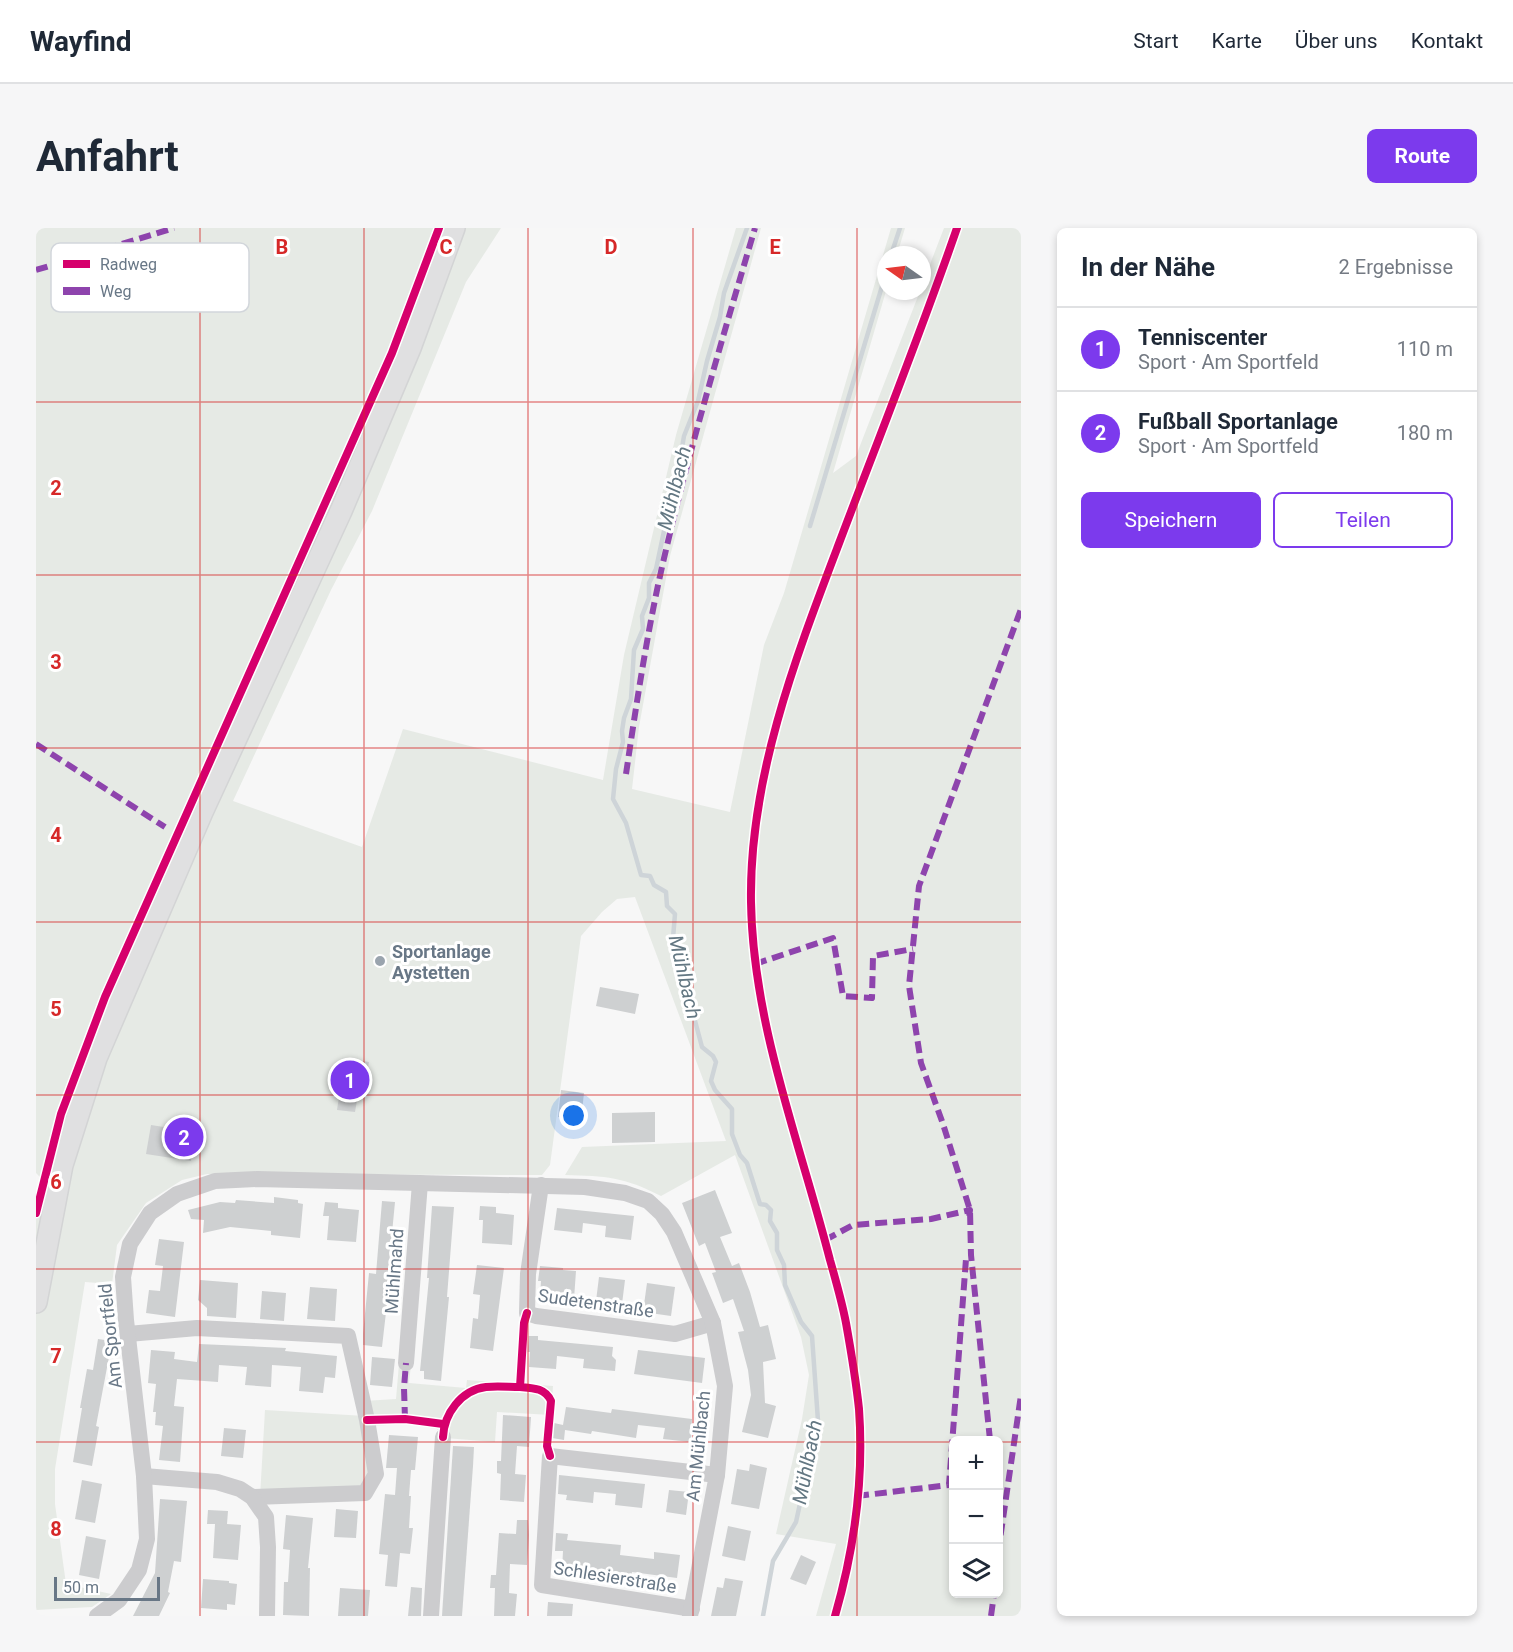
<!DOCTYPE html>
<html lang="de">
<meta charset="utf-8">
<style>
:root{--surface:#fff;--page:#f6f6f7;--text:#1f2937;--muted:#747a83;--line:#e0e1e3;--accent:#7c3aed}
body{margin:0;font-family:Roboto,sans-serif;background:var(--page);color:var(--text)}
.controls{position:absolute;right:18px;bottom:18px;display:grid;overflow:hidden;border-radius:9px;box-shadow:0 3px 9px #0003}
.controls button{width:54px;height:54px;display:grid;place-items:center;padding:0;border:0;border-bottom:2px solid var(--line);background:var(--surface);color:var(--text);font:30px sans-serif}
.compass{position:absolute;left:841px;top:18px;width:54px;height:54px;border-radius:50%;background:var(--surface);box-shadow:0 3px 9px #0003;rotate:284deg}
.scale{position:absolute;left:18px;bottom:15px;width:106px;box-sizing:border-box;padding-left:6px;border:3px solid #687786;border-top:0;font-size:16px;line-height:21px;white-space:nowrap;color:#687786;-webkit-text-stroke:4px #fff;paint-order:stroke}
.you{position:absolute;left:538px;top:888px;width:21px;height:21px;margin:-15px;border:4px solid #fff;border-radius:50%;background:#1a73e8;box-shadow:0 0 0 9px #1a73e833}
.badge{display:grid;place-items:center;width:39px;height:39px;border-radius:50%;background:var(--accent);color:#fff;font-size:20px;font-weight:700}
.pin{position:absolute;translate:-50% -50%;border:3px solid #fff;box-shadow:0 2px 6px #0006}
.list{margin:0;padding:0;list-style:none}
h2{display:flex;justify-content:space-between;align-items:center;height:78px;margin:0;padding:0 24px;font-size:26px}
h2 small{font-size:20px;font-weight:400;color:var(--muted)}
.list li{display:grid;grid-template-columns:39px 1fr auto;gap:18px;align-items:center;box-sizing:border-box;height:84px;padding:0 24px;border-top:2px solid var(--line)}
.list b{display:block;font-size:22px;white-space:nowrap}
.list p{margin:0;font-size:20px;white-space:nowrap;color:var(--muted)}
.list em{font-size:20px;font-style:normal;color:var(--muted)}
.actions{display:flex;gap:12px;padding:18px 24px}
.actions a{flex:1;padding:14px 0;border:2px solid var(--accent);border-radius:9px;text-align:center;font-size:21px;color:var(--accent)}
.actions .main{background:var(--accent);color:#fff}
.icon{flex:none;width:33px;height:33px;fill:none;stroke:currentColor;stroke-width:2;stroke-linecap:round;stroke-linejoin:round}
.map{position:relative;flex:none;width:985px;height:1388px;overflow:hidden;border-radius:9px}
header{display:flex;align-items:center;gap:36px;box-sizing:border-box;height:84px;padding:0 30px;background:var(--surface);border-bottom:2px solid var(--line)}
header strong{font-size:28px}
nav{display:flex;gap:33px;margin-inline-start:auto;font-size:21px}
.intro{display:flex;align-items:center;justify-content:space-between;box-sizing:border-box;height:144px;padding:0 36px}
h1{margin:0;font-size:42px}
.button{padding:15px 27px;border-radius:9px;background:var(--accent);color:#fff;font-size:21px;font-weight:700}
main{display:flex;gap:36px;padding:0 36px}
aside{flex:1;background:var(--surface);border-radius:9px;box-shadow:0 3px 9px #0003}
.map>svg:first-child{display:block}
.green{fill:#e6eae5;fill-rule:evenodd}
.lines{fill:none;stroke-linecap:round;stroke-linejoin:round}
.stream{stroke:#ced4d8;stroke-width:4.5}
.building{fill:#ced0d1}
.major-casing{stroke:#d3d4d5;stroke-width:24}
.minor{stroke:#ccccce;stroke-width:16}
.major{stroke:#e0e0e1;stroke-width:21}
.quiet{stroke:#8e44ad;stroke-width:6;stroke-dasharray:12 6;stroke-linecap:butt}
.cycleway-casing{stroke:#fff;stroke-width:11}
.cycleway{stroke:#d6006c;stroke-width:8}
.grid{fill:none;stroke:#d62828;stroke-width:1.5;stroke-opacity:0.55}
.poi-dot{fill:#9aa4ae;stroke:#fff;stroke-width:2}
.labels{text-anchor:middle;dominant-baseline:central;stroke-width:6;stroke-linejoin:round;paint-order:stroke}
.poi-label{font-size:18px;font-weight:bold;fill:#687786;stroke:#fff;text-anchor:start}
.street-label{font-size:18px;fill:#687786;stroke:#fff}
.water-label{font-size:20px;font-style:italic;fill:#637782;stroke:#fff}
.key{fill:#fff;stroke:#d2d6db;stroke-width:1.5}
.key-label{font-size:16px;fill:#687786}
.grid-label{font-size:20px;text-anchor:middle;font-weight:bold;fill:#d62828;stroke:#fff;stroke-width:6;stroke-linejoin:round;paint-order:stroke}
</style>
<header>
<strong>Wayfind</strong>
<nav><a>Start</a><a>Karte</a><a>Über uns</a><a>Kontakt</a></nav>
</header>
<div class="intro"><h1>Anfahrt</h1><a class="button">Route</a></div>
<main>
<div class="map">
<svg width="985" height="1388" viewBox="0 0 985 1388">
<rect width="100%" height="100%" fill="#f7f7f7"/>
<g class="green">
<path d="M0 0H465L430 54 336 283 295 362 197 573 326 619 367 501 567 552 588 427 640 207 700 0H725L634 328 603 499 596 561 694 584 728 417 748 365 855 0H869L861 27H850V63L797 245 820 228 884 63H886V57L908 0H985V1388H780L800 1316 740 1306 766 1191 773 1147 765 1109 699 927 625 968C588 949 570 948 529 947L546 919 690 913 599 669 581 671 566 684 545 708 514 937 506 947 171 946 146 952 110 975 81 1017 76 1056 49 1054 19 1241V1276L30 1356 75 1366 56 1379 0 1382V970L5 950 0 945ZM918 1212H962V1366H918Z"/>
<polygon points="363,1136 375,1137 373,1155 430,1160 431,1152 517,1158 515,1187 461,1184 459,1214 409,1210 401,1201 370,1196 332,1198 328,1173 360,1171"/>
<polygon points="229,1182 329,1188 339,1246 329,1265 224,1269"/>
</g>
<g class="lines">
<g class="stream">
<path d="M711 0 688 65 684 89 671 133 662 173 648 208 638 268 632 284 620 341 613 355V370L606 388 607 401 598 422 595 471 588 490 586 503 587 514 580 541 577 571 590 595 605 647 614 648 618 657 630 664 631 678 639 686 637 710C644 717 644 723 643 733L666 819 677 828 680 834 675 853 679 862 696 881V906L704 927 711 935 724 976 730 977 735 982 734 993 741 1005V1022L748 1037 749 1057 765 1094 776 1108 782 1193 760 1294 737 1333 727 1388"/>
<polyline points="855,27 864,0"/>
<polyline points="774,298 850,45"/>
</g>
</g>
<g class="building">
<polygon points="564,759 603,766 599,786 560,778"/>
<polygon points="309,830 333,834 329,856 324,855 319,884 301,882"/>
<polygon points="525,862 548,865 545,892 522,889"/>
<polygon points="619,884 619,914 576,915 576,885"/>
<polygon points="115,897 159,904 155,933 110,926"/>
<polygon points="679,962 696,1005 684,1009 696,1038 703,1035 714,1064 724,1099 732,1097 740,1131 727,1134 729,1175 740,1178 732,1210 706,1204 715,1167 712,1142 702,1104 708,1103 697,1071 687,1075 676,1045 680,1044 669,1015 663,1018 646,975"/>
<polygon points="238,969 262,972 262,975 267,976 264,1010 235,1007 235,1003 194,999 167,1005 168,992 155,991 152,982 184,974 199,975 200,972 238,975"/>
<polygon points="346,973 359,974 352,1047 359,1047 357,1068 352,1067 346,1119 327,1117 327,1106 333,1045 340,1046"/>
<polygon points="289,974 302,975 302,980 323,982 320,1014 291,1012 293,988 287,988"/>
<polygon points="396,978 418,979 411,1069 413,1069 405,1153 388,1151 388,1143 384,1143 393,1050 391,1050"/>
<polygon points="444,978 460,979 460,985 478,987 476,1017 446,1015 447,992 443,992"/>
<polygon points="521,980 598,988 595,1012 569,1009 570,998 547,995 546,1005 518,1002"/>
<polygon points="123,1011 148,1014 139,1089 110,1085 113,1062 124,1063 127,1038 119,1037"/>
<polygon points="441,1037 468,1040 457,1123 434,1120 437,1090 442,1091 444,1067 437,1066"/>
<polygon points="504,1038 527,1040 527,1042 540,1043 538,1071 504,1069 505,1053 502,1053"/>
<polygon points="563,1049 589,1052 586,1076 560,1073"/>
<polygon points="164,1052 202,1055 200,1090 171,1088 171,1080 162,1072"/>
<polygon points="611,1055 639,1059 635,1088 607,1084"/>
<polygon points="274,1059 301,1061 299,1093 271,1091"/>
<polygon points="226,1063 250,1065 248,1093 224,1091"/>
<polygon points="491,1108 502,1108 502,1112 577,1119 576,1128 580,1132 579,1143 547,1140 548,1131 521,1128 520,1141 493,1139 494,1124 490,1124"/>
<polygon points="62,1111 76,1113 60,1198 63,1199 56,1238 37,1234 46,1180 44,1180 51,1141 57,1142"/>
<polygon points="163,1116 250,1120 249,1123 301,1128 299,1150 289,1149 287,1165 263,1163 265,1139 236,1137 235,1159 209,1157 211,1139 183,1137 182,1154 141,1151 138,1178 148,1179 144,1234 123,1232 127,1198 119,1197 120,1184 117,1184 120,1156 112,1155 115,1122 139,1124 138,1131 161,1134"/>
<polygon points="602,1122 669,1130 666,1155 598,1146"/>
<polygon points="336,1129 359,1131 356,1159 334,1157"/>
<polygon points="530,1179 575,1185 576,1181 656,1191 655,1214 627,1211 629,1200 602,1197 600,1210 556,1203 555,1206 529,1202 528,1212 516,1210 518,1195 527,1197"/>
<polygon points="467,1187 495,1189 493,1219 481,1218 479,1246 490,1247 488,1274 464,1272 465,1246 461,1245 461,1233 465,1233"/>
<polygon points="188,1200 210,1202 207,1230 185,1228"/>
<polygon points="353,1207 382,1209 379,1242 375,1242 373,1268 375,1268 373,1300 377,1300 374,1326 364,1325 361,1359 349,1358 352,1327 343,1326 349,1266 359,1267 361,1240 350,1240"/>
<polygon points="417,1218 438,1219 437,1238 426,1388 406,1388"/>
<polygon points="714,1236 731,1240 723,1281 695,1276 701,1241 713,1243"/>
<polygon points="523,1247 609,1256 606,1280 579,1277 580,1266 558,1264 557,1275 530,1272 531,1267 522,1266"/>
<polygon points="46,1252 66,1256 59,1295 39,1291"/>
<polygon points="633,1262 653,1264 650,1287 630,1284"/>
<polygon points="124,1271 151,1273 145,1334 138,1333 132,1364 134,1365 123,1388 97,1388 119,1345"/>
<polygon points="300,1281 322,1283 320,1310 298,1309"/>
<polygon points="172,1282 192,1283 191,1296 205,1297 202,1332 177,1330 179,1296 171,1296"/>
<polygon points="250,1287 277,1290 272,1340 274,1340 273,1388 247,1387 248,1354 252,1354 254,1322 247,1321"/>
<polygon points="481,1292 492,1292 493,1307 491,1337 474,1336 473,1365 481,1366 479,1388 458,1388 459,1360 454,1360 455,1347 460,1347 463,1305 480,1306"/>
<polygon points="692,1298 715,1303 709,1333 686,1328"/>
<polygon points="520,1305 532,1306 531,1312 585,1317 584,1327 618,1331 618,1324 644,1327 641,1350 596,1344 595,1355 571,1352 571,1346 526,1342 527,1323 519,1323"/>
<polygon points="50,1308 70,1312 63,1351 43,1347"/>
<polygon points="765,1327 780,1334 770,1357 754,1351"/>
<polygon points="689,1350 707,1353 700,1388 675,1388 681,1359 687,1360"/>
<polygon points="167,1351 193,1353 193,1355 201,1356 199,1377 191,1376 191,1382 165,1380"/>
<polygon points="375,1359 386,1360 385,1388 372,1388"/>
<polygon points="304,1360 334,1362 332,1388 302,1388"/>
<polygon points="512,1374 537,1376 536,1388 511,1388"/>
</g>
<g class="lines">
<defs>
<polyline id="major" points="0,1074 26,937 60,830 166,584 305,283 374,120 418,0"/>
</defs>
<use href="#major" class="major-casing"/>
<g class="minor">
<polyline points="505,957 492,1046 491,1085 500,1088 639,1106 677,1095"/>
<polyline points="92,1106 161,1100 312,1108 331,1192 340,1246 329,1265 216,1269"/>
<polyline points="370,1135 384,955"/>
<polyline points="108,1248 181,1254 204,1261 216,1269 230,1289 232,1319 231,1388"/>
<polyline points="656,1381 506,1357 514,1228 681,1247"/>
<polyline points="61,1388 83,1372 103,1342 111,1311 108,1248 90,1092 87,1049 94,1016 114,985 141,966 179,953 221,951 549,959 589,965 612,973 626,986 638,1004 677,1095 689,1158 681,1247 654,1388"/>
<polyline points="395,1388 407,1209"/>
</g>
<use href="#major" class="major"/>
<g class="quiet">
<polyline points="0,42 138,0"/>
<polyline points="0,516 129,599"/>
<path d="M590 546C601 472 612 398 629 326 655 216 687 108 719 0"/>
<polyline points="719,736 797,710 807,768 836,770 837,728 877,721"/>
<polyline points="789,1012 817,997 895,991 934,982 933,989"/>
<polyline points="369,1191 368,1160 370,1135"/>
<polyline points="954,1212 935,1027 934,982 907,896 885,835 873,758 883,658 985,381"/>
<polyline points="821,1268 913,1257 930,1031"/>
<polyline points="962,1325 985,1167"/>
<polyline points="955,1388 958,1366"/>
</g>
<defs>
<g id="cycleway">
<polyline points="0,985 25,886 69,769 356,125 403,0"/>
<path d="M491 1085 488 1095 484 1159C497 1160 509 1160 515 1173L511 1218 514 1228"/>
<polyline points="331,1192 369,1191 407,1196"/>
<path d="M407 1209C408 1186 425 1162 450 1159 461 1158 473 1159 484 1159"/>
<path d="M799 1388C818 1322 828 1250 823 1181 820 1153 815 1123 810 1095 806 1074 800 1053 794 1032 764 914 717 797 715 674 713 551 759 431 802 318 842 212 884 107 921 0"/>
</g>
</defs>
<use href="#cycleway" class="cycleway-casing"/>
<use href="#cycleway" class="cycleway"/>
</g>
<path class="grid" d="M164 0V1388M328 0V1388M492 0V1388M657 0V1388M821 0V1388M0 174H985M0 347H985M0 520H985M0 694H985M0 867H985M0 1041H985M0 1214H918M962 1214H985"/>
<circle class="poi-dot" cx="344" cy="733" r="6"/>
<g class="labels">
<g class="poi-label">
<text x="356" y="723">Sportanlage<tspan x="356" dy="21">Aystetten</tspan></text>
</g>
<g class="street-label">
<text transform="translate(358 1043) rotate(-86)">Mühlmahd</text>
<text transform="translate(560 1075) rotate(8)">Sudetenstraße</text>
<text transform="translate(74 1108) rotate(-96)">Am Sportfeld</text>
<text transform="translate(662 1218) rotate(-84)">Am Mühlbach</text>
<text transform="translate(579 1349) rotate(9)">Schlesierstraße</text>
</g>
<g class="water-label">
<text transform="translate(638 260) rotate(-76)">Mühlbach</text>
<text transform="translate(649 749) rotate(77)">Mühlbach</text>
<text transform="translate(771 1234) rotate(-79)">Mühlbach</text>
</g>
</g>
<rect x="15" y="15" width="198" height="69" rx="9" class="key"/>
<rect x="27" y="32" width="27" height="8" fill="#d6006c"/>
<rect x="27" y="59" width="27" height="8" fill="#8e44ad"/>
<g class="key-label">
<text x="64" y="42">Radweg</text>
<text x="64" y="69">Weg</text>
</g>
<g class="grid-label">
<text x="246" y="26">B</text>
<text x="410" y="26">C</text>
<text x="575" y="26">D</text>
<text x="739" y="26">E</text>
<text x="20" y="267">2</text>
<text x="20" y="441">3</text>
<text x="20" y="614">4</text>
<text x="20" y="788">5</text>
<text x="20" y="961">6</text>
<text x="20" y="1135">7</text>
<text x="20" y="1308">8</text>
</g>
</svg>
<div class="controls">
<button>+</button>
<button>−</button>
<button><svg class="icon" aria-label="layers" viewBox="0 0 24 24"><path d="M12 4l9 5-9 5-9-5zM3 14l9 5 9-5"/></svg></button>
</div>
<svg class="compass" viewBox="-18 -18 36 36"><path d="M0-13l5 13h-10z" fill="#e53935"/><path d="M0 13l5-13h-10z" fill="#747a83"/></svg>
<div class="scale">50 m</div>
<div class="you"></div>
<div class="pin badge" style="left:314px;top:852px">1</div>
<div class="pin badge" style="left:148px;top:909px">2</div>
</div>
<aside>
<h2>In der Nähe<small>2 Ergebnisse</small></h2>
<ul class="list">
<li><span class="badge">1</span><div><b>Tenniscenter</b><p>Sport · Am Sportfeld</p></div><em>110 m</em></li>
<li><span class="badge">2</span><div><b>Fußball Sportanlage</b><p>Sport · Am Sportfeld</p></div><em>180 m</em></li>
</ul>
<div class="actions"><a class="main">Speichern</a><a>Teilen</a></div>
</aside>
</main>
